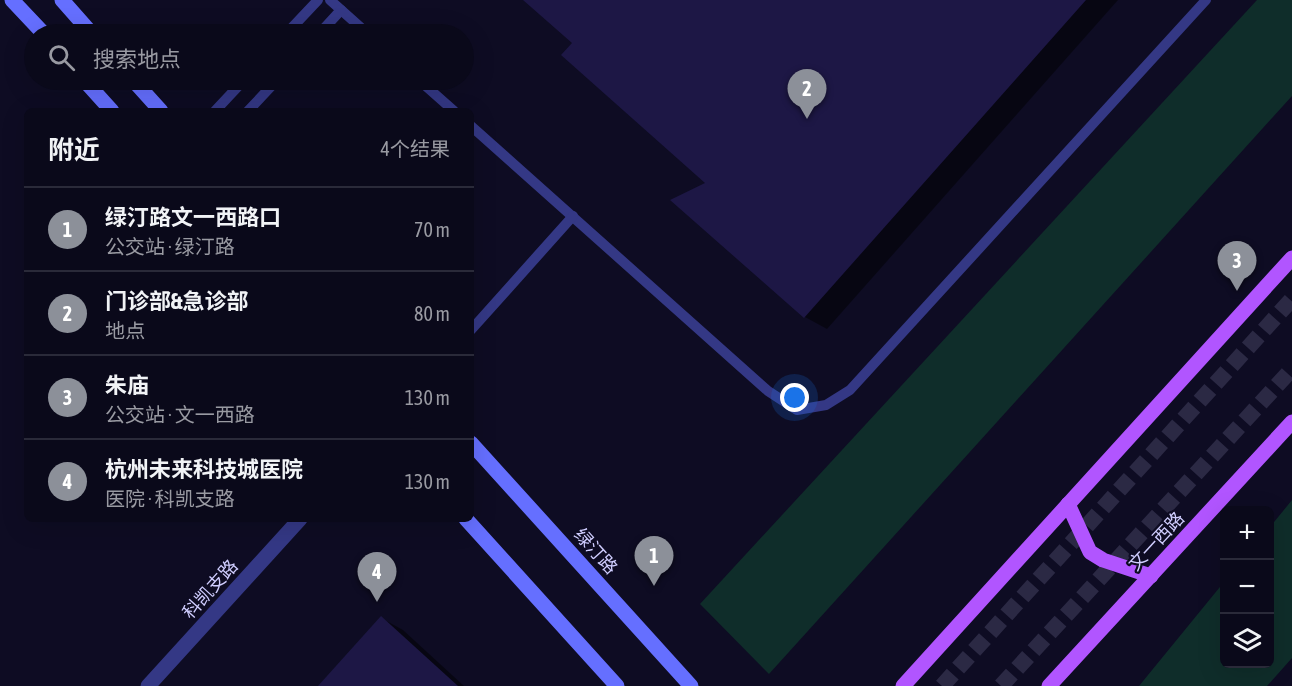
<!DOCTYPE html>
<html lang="zh">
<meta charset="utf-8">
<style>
:root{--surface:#0a091a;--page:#131223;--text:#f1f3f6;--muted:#999aa2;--line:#2a2a39;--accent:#8c9099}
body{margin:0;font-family:"Asap Condensed","Noto Sans SC",sans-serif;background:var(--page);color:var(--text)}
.controls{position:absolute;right:18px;bottom:18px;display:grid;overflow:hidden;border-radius:9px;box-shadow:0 6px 24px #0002}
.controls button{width:54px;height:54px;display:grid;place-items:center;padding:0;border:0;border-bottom:2px solid var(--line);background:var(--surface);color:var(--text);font:30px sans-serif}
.you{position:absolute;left:795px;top:398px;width:21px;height:21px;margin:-15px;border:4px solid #fff;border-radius:50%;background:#1a73e8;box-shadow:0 0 0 9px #1a73e833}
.badge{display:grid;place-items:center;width:39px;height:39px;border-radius:50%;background:var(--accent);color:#fff;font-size:20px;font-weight:700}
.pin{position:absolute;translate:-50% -50px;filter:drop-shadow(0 2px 3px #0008)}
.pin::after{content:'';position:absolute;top:32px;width:21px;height:18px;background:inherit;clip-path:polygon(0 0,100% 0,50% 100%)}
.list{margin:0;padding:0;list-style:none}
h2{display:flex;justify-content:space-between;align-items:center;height:78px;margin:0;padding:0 24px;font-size:26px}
h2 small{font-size:20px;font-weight:400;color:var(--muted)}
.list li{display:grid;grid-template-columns:39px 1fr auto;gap:18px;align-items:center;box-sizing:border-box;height:84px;padding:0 24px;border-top:2px solid var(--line)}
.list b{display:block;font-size:22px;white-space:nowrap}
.list p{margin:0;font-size:20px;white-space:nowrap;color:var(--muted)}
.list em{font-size:20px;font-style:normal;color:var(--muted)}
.icon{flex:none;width:33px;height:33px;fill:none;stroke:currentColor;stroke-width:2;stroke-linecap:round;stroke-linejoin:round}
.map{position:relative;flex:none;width:1292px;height:686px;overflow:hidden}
.search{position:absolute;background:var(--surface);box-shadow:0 6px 24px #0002;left:24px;top:24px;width:450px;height:66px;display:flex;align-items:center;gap:15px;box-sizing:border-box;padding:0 21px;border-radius:33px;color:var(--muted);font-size:22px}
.panel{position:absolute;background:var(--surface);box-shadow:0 6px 24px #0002;left:24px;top:108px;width:450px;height:414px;border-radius:9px}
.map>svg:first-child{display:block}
.green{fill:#0f2d2a}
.shadow{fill:#0007}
.building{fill:#1d1745}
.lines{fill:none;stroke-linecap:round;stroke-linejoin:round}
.trunk-tunnel{stroke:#2b2944;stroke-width:16;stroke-dasharray:16 8;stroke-linecap:butt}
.service{stroke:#343885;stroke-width:10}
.minor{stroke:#343885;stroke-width:15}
.secondary{stroke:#656fff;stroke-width:15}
.primary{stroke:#b155ff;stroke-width:15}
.labels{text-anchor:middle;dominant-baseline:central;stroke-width:4.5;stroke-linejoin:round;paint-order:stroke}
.street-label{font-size:18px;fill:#d0ceff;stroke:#0e0c23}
</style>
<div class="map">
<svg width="1292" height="686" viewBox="0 0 1292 686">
<rect width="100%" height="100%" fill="#0e0c23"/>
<g class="green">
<polygon points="1257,0 1292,0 1292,96 769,674 700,604"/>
<polygon points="1292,500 1292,658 1267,686 1139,686 1224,582 1224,664 1270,664 1270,527"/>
</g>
<g class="shadow">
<polygon points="525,0 1118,0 827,329 805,317 673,200 708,183 574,43"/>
<polygon points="381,618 403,630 464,686 320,686"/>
</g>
<g class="building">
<polygon points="523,0 1086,0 804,318 670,200 705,183 561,55 572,43"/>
<polygon points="381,616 458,686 318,686"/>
</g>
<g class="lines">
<g class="trunk-tunnel">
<polyline points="942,686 1292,299"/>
<polyline points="1001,686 1292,369"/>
</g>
<g class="service">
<polyline points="330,0 368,34"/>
<polyline points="286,34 318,0"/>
<polyline points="319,34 341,10"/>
<polyline points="419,80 454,111"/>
<polyline points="215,111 244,80"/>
<polyline points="248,111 277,80"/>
<polyline points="471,126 768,391 797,410 826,405 850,390 1206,0"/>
<polyline points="471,330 573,216"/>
</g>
<polyline class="minor" points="148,686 300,519"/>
<g class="secondary">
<polyline points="12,0 44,34"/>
<polyline points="62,0 92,34"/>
<polyline points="84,80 112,111"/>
<polyline points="133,80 161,111"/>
<polyline points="471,443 691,686"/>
<polyline points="466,519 617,686"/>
</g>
<g class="primary">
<polyline points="1068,504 1090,552 1103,560 1151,576"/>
<polyline points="903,686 1292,258"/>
<polyline points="1049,686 1292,422"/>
</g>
</g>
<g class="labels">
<g class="street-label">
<text transform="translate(1156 541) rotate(-47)">文一西路</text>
<text transform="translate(596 551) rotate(48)">绿汀路</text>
<text transform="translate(210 589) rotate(-48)">科凯支路</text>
</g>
</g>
</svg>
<div class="controls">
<button>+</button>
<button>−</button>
<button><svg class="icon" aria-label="layers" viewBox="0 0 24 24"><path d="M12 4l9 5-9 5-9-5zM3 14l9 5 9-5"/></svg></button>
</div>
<div class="you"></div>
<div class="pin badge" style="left:654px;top:586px">1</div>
<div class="pin badge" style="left:807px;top:119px">2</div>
<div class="pin badge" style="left:1237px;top:291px">3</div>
<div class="pin badge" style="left:377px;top:602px">4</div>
<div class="search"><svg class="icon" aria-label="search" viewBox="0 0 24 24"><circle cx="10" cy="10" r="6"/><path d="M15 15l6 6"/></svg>搜索地点</div>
<section class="panel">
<h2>附近<small>4个结果</small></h2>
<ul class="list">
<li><span class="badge">1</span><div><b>绿汀路文一西路口</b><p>公交站 · 绿汀路</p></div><em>70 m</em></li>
<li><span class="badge">2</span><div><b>门诊部&amp;急诊部</b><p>地点</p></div><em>80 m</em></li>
<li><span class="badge">3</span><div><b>朱庙</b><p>公交站 · 文一西路</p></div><em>130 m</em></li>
<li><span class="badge">4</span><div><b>杭州未来科技城医院</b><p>医院 · 科凯支路</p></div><em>130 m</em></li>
</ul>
</section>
</div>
